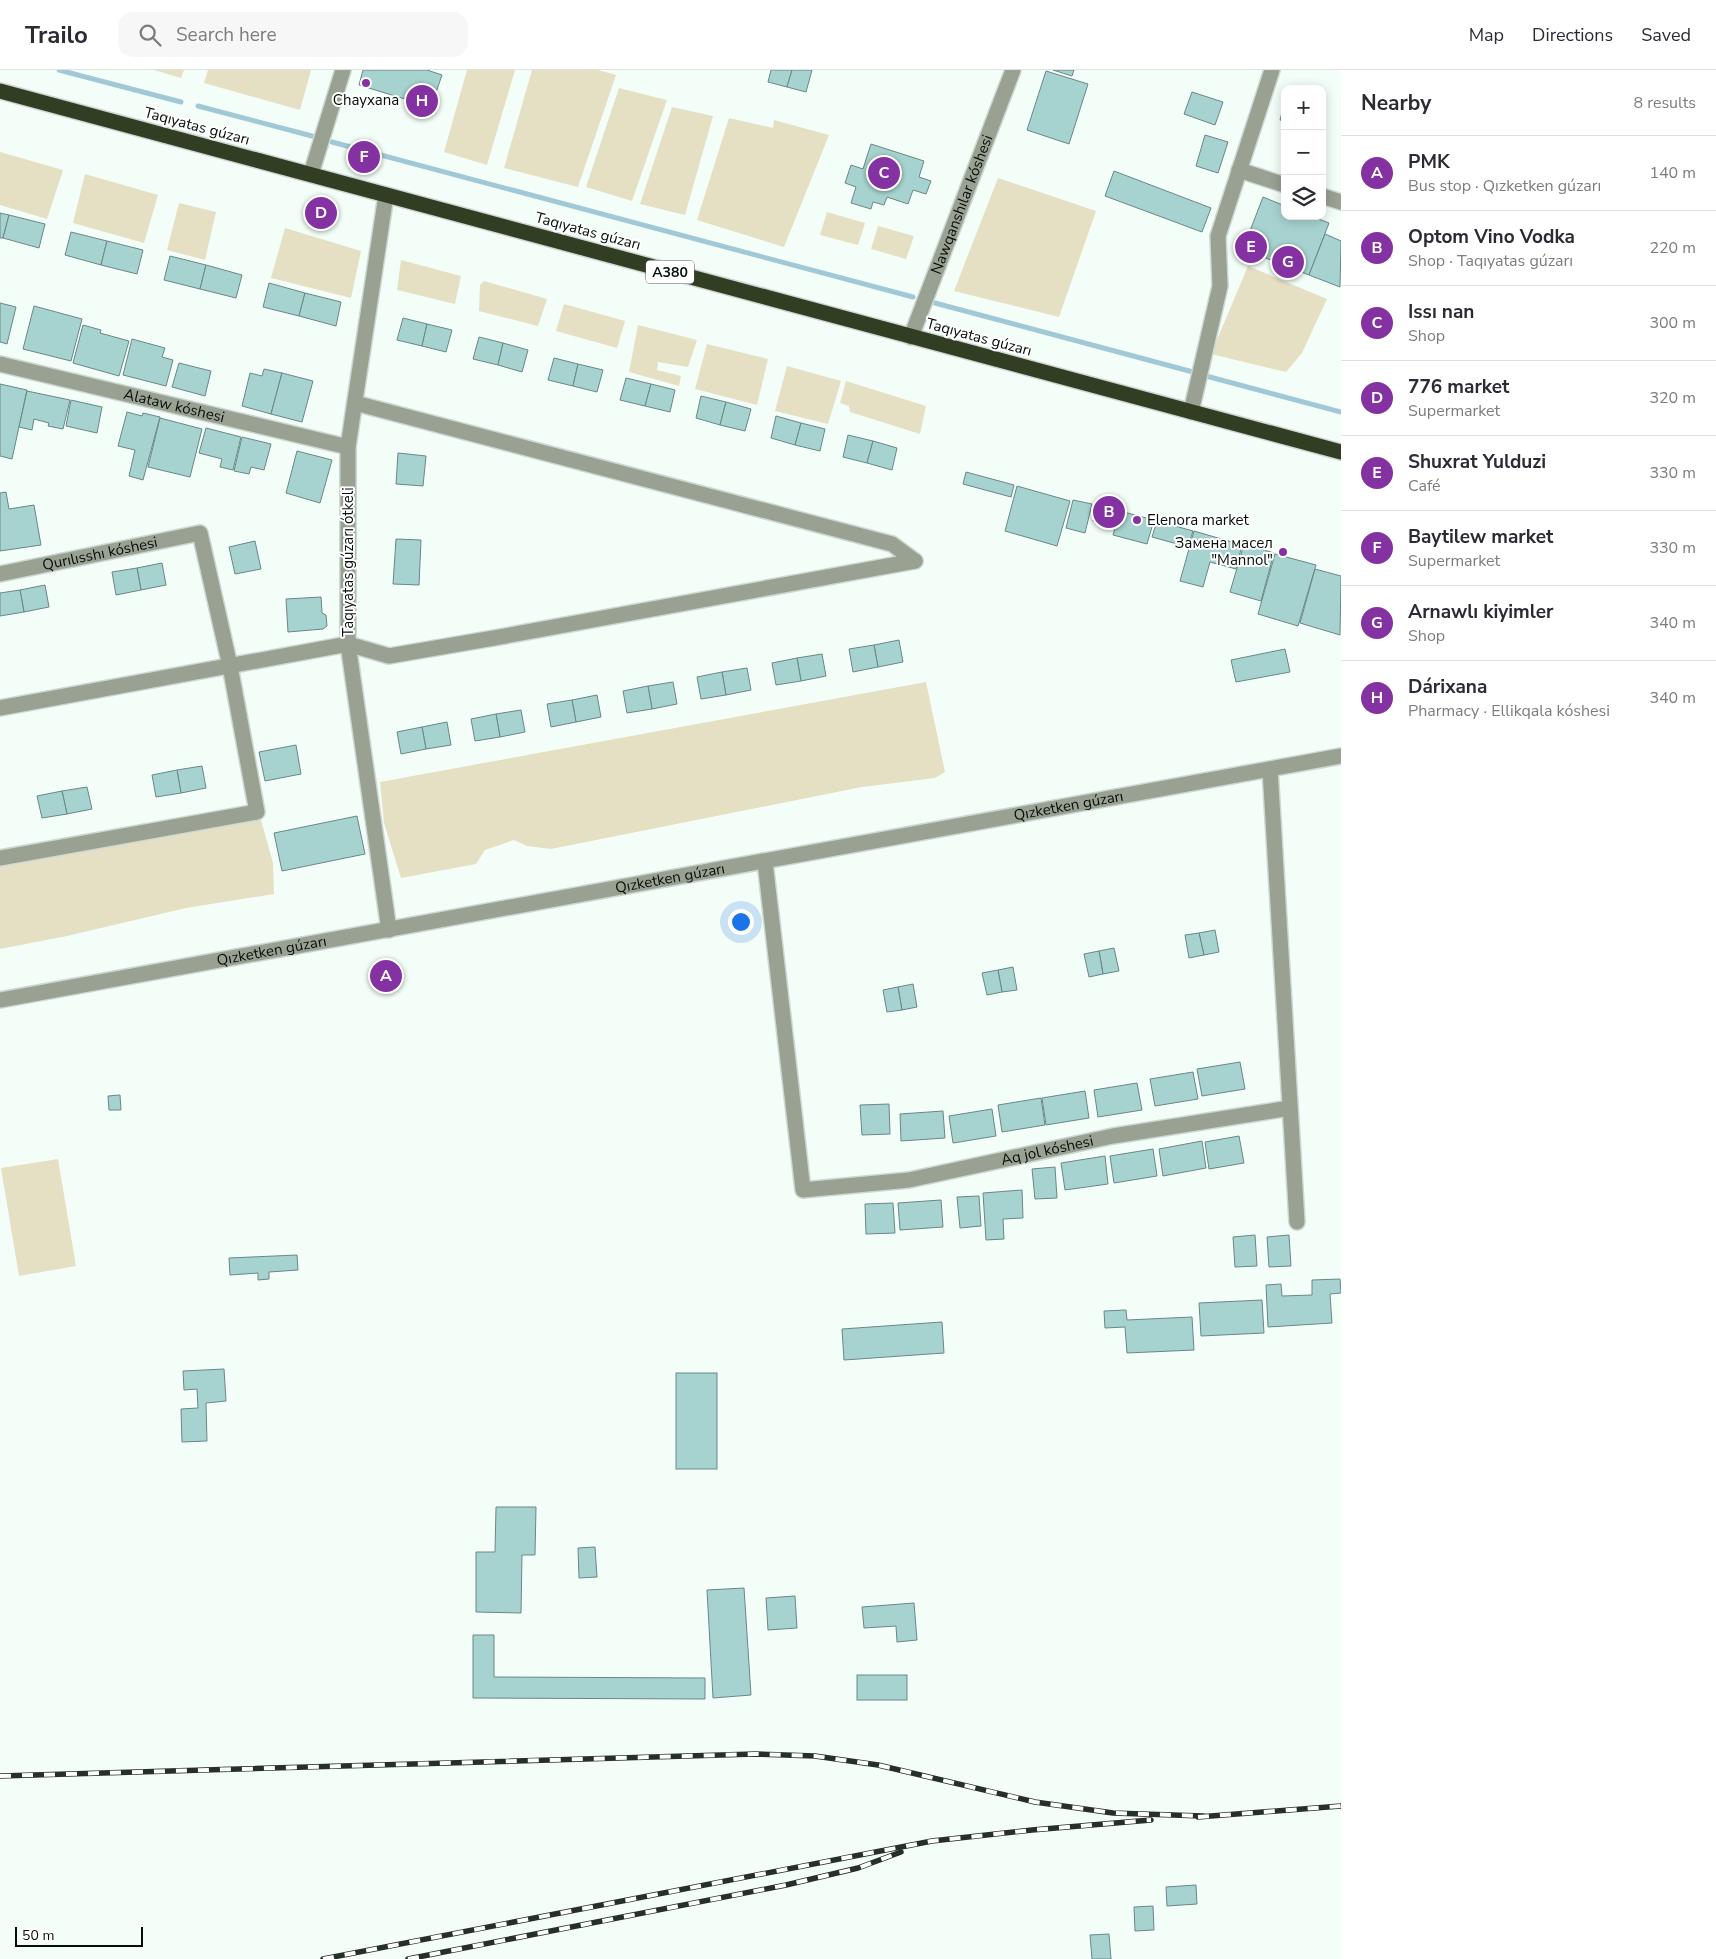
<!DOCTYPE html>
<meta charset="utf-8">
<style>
:root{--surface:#fff;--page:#f7f7f7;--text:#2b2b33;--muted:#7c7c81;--line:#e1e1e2;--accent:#8432a1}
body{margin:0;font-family:"Nunito Sans",sans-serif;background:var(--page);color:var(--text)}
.controls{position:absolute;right:15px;top:15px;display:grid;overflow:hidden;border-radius:10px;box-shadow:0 2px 12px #0003}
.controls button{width:45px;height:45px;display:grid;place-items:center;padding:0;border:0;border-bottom:1px solid var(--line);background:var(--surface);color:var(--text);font:25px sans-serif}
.scale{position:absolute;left:15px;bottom:12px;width:128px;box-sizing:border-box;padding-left:5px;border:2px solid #060e09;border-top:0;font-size:14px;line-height:18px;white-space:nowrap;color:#060e09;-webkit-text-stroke:4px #fff;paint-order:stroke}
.you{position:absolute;left:740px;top:851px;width:18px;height:18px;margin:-12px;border:4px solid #fff;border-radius:50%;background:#1a73e8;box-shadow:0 0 0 8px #1a73e833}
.badge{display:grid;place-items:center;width:32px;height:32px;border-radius:50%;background:var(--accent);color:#fff;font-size:16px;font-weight:700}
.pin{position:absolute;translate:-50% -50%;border:2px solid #fff;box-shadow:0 1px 5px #0006}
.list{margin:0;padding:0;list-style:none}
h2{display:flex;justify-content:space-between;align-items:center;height:65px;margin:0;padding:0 20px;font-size:21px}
h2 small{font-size:16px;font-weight:400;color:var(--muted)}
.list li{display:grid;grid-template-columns:32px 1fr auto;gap:15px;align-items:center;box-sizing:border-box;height:75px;padding:0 20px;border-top:1px solid var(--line)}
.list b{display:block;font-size:19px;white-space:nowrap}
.list p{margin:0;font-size:16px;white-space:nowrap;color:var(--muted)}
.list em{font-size:16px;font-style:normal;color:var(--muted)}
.icon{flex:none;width:28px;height:28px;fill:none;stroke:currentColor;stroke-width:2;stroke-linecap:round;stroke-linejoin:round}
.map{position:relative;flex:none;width:1341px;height:1889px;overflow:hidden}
header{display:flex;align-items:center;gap:30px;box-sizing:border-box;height:70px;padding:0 25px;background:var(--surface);border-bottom:1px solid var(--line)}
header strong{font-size:24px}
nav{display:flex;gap:28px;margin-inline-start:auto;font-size:18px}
.search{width:350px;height:45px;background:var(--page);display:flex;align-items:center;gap:12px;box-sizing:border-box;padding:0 18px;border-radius:15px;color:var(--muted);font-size:19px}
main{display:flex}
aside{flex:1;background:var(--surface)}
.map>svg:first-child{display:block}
.green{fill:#e5e0c3}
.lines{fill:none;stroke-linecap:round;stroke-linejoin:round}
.stream{stroke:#a1c8d7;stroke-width:5}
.building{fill:#a6d3d0;stroke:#6a8785}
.minor-casing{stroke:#ced8d2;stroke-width:18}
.highway-casing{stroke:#ced8d2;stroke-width:18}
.minor{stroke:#99a193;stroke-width:15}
.highway{stroke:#313e24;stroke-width:15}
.rail-casing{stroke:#272f2a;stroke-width:5.5}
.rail{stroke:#fff;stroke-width:4;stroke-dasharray:11;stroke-linecap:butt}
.poi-dot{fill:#8432a1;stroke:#fff;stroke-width:2}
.labels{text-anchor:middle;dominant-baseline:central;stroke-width:4;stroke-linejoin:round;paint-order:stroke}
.shield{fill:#fff;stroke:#515653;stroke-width:1}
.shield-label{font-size:14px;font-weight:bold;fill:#060e09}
.poi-label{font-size:15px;fill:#060e09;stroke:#fff}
.street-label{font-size:15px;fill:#060e09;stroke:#fff}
</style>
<header>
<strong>Trailo</strong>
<div class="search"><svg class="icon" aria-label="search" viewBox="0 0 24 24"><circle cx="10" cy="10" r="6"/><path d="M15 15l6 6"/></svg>Search here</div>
<nav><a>Map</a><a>Directions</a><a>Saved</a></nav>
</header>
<main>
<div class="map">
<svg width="1341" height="1889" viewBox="0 0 1341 1889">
<rect width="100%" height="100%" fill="#f4fef8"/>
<g class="green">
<polygon points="154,0 184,0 181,8"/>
<polygon points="208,0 311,0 300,40 204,13"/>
<polygon points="467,0 515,0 487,95 444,82"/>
<polygon points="532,0 598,0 616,5 578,117 504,98"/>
<polygon points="619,18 667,30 632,131 586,117"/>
<polygon points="672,37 713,46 685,145 640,134"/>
<polygon points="729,48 773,58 774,50 829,65 784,177 697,150"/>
<polygon points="0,82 63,100 47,149 0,135"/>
<polygon points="85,104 158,125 144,173 73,153"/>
<polygon points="998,108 1096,141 1059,247 954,221"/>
<polygon points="179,133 216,142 205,190 167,180"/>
<polygon points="827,142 865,153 858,175 820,165"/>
<polygon points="878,156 914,166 906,189 871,179"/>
<polygon points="285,158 361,181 351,228 271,208"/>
<polygon points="401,190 461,206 455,234 397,220"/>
<polygon points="1248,196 1327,229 1302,283 1286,302 1211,284"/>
<polygon points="484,211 547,229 538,256 479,241 480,215"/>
<polygon points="564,234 625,251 617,278 556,261"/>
<polygon points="638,255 697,270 688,297 658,292 657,300 681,306 679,316 629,302"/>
<polygon points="707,274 768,289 757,335 695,319"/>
<polygon points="787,296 841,311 828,354 775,341"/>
<polygon points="846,311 926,336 920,364 850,342 849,336 840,333"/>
<polygon points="926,612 945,702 935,708 862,717 551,779 527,776 514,770 485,780 476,794 401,808 384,753 380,712"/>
<polygon points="260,746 273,793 274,824 186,838 67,866 0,879 0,797"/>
<polygon points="58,1089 76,1196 19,1206 1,1098"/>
</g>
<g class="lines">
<g class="stream">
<polyline points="59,0 181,32"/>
<polyline points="198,36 312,66"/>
<polyline points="332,72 913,227"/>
<polyline points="935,233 1193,302"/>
<polyline points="1206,306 1341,342"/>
</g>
</g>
<g class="building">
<polygon points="363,0 427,0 442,5 431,37 359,15"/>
<polygon points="771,0 792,0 787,17 768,12"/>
<polygon points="792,0 812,0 806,22 787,17"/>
<polygon points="1053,0 1074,0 1072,6"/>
<polygon points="1046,1 1088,14 1069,74 1027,60"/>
<polygon points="1192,22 1223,32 1215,55 1184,44"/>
<polygon points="1285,32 1285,51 1280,50"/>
<polygon points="1205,65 1228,72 1218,103 1196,96"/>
<polygon points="871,74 924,91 919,107 931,111 926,124 913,120 908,134 887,127 884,135 873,132 871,139 851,133 856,117 845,113 851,95 863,99"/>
<polygon points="1114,101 1211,138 1202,162 1105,126"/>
<polygon points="1263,127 1285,136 1285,146 1311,146 1329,153 1309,205 1243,179"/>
<polygon points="0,143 9,145 3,168 0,168"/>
<polygon points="9,145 45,154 39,178 3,168"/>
<polygon points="71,162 107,171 101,195 65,185"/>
<polygon points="1325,164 1341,171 1340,217 1309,205"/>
<polygon points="107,171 143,180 137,204 101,195"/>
<polygon points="170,186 206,195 200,219 164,210"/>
<polygon points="206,195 242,205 236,228 200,219"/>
<polygon points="269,213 305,223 299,246 263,237"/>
<polygon points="305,223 341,232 336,256 299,246"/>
<polygon points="0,233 16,237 7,274 0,272"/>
<polygon points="34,236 82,249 71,291 23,279"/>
<polygon points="403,248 427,254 422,276 397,270"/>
<polygon points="427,254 452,260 446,282 422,276"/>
<polygon points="83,255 101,260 100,263 129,271 119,306 73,293"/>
<polygon points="479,267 503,273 498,295 473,289"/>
<polygon points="132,269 165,278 162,287 173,290 166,316 123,305"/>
<polygon points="503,273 528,280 522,302 498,295"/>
<polygon points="554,288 578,294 573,316 548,310"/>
<polygon points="179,293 211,301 205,326 172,317"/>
<polygon points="578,294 603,300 597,322 573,316"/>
<polygon points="264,299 282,303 271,344 242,336 250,303 262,306"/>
<polygon points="282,303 313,311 302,352 271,344"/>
<polygon points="626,308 651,314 645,336 620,330"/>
<polygon points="0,314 27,320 12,389 0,386"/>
<polygon points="651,314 675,320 670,342 645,336"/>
<polygon points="27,321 70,330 63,359 48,356 49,353 34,349 32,360 19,357"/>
<polygon points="701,326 726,332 720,355 696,348"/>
<polygon points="71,330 102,337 97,363 66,356"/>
<polygon points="726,332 751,339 745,361 720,355"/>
<polygon points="127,342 142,346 143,343 160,347 143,410 129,406 135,380 118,376"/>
<polygon points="776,346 801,353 795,375 771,368"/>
<polygon points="160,348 202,359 190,407 148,397"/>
<polygon points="801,353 825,359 820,381 795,375"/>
<polygon points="206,358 241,367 233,400 220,397 222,389 199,383"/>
<polygon points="848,365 873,371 867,393 843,387"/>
<polygon points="242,367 271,374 264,400 251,397 249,404 234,401"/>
<polygon points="873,371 897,378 892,400 867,393"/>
<polygon points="297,381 332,390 320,433 286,423"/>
<polygon points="398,383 426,386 423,416 396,414"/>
<polygon points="966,402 1014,415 1011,427 963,414"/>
<polygon points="1017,416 1070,431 1057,476 1005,461"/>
<polygon points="6,422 9,439 34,435 41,475 0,481 0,423"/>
<polygon points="1073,430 1092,434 1085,463 1066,458"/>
<polygon points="1098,435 1117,441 1112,457 1093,451"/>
<polygon points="1120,441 1154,450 1147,474 1113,465"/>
<polygon points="1157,451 1193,461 1188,477 1152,467"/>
<polygon points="1194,461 1242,475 1236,499 1210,492 1203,517 1180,511"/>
<polygon points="396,469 421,470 419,515 393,514"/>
<polygon points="255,471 261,499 235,504 229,477"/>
<polygon points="1244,474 1274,483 1261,531 1230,522"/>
<polygon points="1275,484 1316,495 1298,556 1258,544"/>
<polygon points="162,493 166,515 141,520 137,498"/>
<polygon points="137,498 141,520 116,525 112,502"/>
<polygon points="1315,499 1341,506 1340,565 1300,553"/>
<polygon points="45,515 49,537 24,542 20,520"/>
<polygon points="20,520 24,542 0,546 0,523"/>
<polygon points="321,527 322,543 326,545 327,556 323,559 288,562 286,529"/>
<polygon points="899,570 903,592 878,597 874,575"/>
<polygon points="874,575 878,597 853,602 849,579"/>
<polygon points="1285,579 1290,602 1236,612 1231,590"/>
<polygon points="822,584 826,606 801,611 797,588"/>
<polygon points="797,588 801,611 776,615 772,593"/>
<polygon points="747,598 751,620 726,625 722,602"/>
<polygon points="722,602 726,625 701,629 697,607"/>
<polygon points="673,612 677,634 652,639 648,616"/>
<polygon points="648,616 652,639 627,643 623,621"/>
<polygon points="597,625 601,647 576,652 572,630"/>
<polygon points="572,630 576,652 551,657 547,634"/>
<polygon points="521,640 525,662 500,667 496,644"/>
<polygon points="496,644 500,667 475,671 471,649"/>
<polygon points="447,652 451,675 426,679 422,657"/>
<polygon points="422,657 426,679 401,684 397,662"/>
<polygon points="296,675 301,704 265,711 259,682"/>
<polygon points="202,696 206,718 181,723 177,700"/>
<polygon points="177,700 181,723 156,727 152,705"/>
<polygon points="87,717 92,739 67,744 62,721"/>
<polygon points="62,721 67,744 42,748 37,726"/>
<polygon points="357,746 365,784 282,801 274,763"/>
<polygon points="1215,860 1219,882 1204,885 1199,863"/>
<polygon points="1199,863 1204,885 1189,888 1185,865"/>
<polygon points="1114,878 1119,901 1103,904 1099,881"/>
<polygon points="1099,881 1103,904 1089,907 1084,884"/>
<polygon points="1013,897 1017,920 1002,922 998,900"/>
<polygon points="998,900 1002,922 987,925 982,903"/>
<polygon points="913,914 917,937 902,940 898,917"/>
<polygon points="898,917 902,940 887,942 883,920"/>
<polygon points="1240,992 1245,1019 1202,1026 1197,999"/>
<polygon points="1193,1002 1198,1029 1155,1036 1150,1009"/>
<polygon points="1137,1013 1142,1040 1098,1047 1094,1020"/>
<polygon points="1085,1021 1089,1048 1046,1055 1042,1028"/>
<polygon points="120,1025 121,1040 109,1040 108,1026"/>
<polygon points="1041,1028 1045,1055 1002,1062 998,1035"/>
<polygon points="889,1034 890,1064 862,1065 860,1035"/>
<polygon points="992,1039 996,1066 953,1073 949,1046"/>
<polygon points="943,1041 945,1068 901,1071 900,1044"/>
<polygon points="1239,1066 1244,1093 1209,1099 1205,1072"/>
<polygon points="1202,1071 1206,1098 1163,1106 1159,1079"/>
<polygon points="1153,1079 1157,1106 1114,1113 1110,1086"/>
<polygon points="1105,1086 1108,1114 1065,1120 1061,1093"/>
<polygon points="1055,1097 1057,1128 1035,1129 1032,1099"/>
<polygon points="1022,1120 1023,1148 1003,1149 1004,1169 986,1170 983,1123"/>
<polygon points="979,1126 981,1156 960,1158 957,1127"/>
<polygon points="941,1130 943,1157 900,1160 898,1133"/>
<polygon points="893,1133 895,1163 866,1164 865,1134"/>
<polygon points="1255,1165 1257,1196 1235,1197 1233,1167"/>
<polygon points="1289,1165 1291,1196 1269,1197 1267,1167"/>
<polygon points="297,1185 298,1200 269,1202 269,1209 258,1210 258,1203 230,1205 229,1188"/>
<polygon points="1340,1209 1341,1223 1330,1224 1332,1253 1268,1257 1266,1215 1281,1214 1282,1226 1312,1225 1312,1210"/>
<polygon points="1262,1230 1264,1263 1201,1266 1199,1233"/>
<polygon points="1126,1240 1127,1250 1192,1247 1194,1280 1127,1283 1125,1257 1105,1258 1104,1241"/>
<polygon points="942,1252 944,1283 844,1290 842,1259"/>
<polygon points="224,1299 226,1331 206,1333 207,1371 182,1372 181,1339 198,1338 197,1319 184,1320 183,1301"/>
<rect x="676" y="1303" width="41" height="96"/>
<polygon points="496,1437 536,1437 535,1485 522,1485 521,1543 476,1542 476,1482 495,1482"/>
<polygon points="595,1477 597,1507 579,1508 578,1478"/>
<polygon points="744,1518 751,1625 713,1628 707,1520"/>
<polygon points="795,1526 797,1558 768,1560 766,1528"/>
<polygon points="914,1533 917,1570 897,1572 896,1556 864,1558 862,1537"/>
<polygon points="473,1565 494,1565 494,1607 705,1608 705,1629 473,1628"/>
<rect x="857" y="1605" width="50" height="25"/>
<polygon points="1196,1815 1197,1834 1167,1836 1166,1817"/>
<polygon points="1153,1836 1154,1860 1135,1861 1134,1837"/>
<polygon points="1109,1864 1111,1889 1092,1889 1090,1865"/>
</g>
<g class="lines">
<defs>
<g id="minor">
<polyline points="1239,100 1285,115"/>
<polyline points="311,104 343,0"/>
<polyline points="386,125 348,377 348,574 389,860"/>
<polyline points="1322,126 1341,132"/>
<path id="s1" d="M911 267 1013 0"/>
<path id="s2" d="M0 294 348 377"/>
<polyline points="355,333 892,474 915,491"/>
<polyline points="1191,342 1220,216 1218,166 1272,0"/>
<path id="s3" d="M0 504 200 463 230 596 257 742 0 788"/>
<polyline points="0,638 348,574 389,586 494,568 915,491"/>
<polyline points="1270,699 1297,1152"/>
<path id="s4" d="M765 792 803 1120 909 1110 1113 1066 1290 1038"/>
<path id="s5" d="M0 930 1341 686"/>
</g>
<polyline id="highway" points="0,21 1341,382"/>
</defs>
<use href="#minor" class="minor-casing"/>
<use href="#highway" class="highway-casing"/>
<use href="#minor" class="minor"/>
<use href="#highway" class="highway"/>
<defs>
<g id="rail">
<polyline points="0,1706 755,1684 815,1686 878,1695 1035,1732 1113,1743 1203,1746"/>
<polyline points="1198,1747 1341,1736"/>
<polyline points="323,1889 932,1771 1032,1760 1151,1750"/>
<polyline points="408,1889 786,1815 858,1798 901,1782"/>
</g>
</defs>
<use href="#rail" class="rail-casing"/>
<use href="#rail" class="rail"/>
</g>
<g class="poi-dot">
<circle cx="366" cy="13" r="5"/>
<circle cx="1137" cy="450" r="5"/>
<circle cx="1283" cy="482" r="5"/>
</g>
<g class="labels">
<rect class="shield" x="646" y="190.5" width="48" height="23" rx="4"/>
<g class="shield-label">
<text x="670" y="202">A380</text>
</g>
<g class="poi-label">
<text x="366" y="30">Chayxana</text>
<text x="1147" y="450" text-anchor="start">Elenora market</text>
<text x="1273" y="473" text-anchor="end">Замена масел<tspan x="1273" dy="17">"Mannol"</tspan></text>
</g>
<g class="street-label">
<text transform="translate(197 56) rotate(15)">Taqıyatas gúzarı</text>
<text stroke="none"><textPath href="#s1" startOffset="142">Nawqanshılar kóshesi</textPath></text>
<text transform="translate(588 161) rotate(15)">Taqıyatas gúzarı</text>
<text transform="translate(979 267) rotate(15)">Taqıyatas gúzarı</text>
<text stroke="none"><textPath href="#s2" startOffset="179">Alataw kóshesi</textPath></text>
<text stroke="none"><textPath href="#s3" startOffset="102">Qurılısshı kóshesi</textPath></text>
<text transform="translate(348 492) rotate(-90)">Taqıyatas gúzarı ótkeli</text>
<text stroke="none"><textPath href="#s5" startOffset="1086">Qızketken gúzarı</textPath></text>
<text stroke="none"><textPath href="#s5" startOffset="681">Qızketken gúzarı</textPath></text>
<text stroke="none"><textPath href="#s5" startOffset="276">Qızketken gúzarı</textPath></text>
<text stroke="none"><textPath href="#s4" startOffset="578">Aq jol kóshesi</textPath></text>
</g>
</g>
</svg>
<div class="controls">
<button>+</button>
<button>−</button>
<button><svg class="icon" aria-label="layers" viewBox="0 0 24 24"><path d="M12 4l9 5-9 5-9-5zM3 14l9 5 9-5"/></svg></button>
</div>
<div class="scale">50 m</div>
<div class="you"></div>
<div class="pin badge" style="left:386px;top:906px">A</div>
<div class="pin badge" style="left:1109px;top:442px">B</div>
<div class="pin badge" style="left:884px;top:103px">C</div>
<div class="pin badge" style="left:321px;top:143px">D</div>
<div class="pin badge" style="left:1251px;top:177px">E</div>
<div class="pin badge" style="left:364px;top:87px">F</div>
<div class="pin badge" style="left:1288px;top:192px">G</div>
<div class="pin badge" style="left:422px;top:31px">H</div>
</div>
<aside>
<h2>Nearby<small>8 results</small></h2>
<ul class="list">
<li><span class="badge">A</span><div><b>PMK</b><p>Bus stop · Qızketken gúzarı</p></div><em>140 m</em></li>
<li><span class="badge">B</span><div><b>Optom Vino Vodka</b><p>Shop · Taqıyatas gúzarı</p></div><em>220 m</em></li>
<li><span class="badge">C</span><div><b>Issı nan</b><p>Shop</p></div><em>300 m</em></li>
<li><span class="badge">D</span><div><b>776 market</b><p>Supermarket</p></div><em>320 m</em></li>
<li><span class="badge">E</span><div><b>Shuxrat Yulduzi</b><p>Café</p></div><em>330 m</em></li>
<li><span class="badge">F</span><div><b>Baytilew market</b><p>Supermarket</p></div><em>330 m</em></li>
<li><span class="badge">G</span><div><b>Arnawlı kiyimler</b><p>Shop</p></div><em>340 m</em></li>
<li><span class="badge">H</span><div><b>Dárixana</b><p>Pharmacy · Ellikqala kóshesi</p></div><em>340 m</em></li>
</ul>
</aside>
</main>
